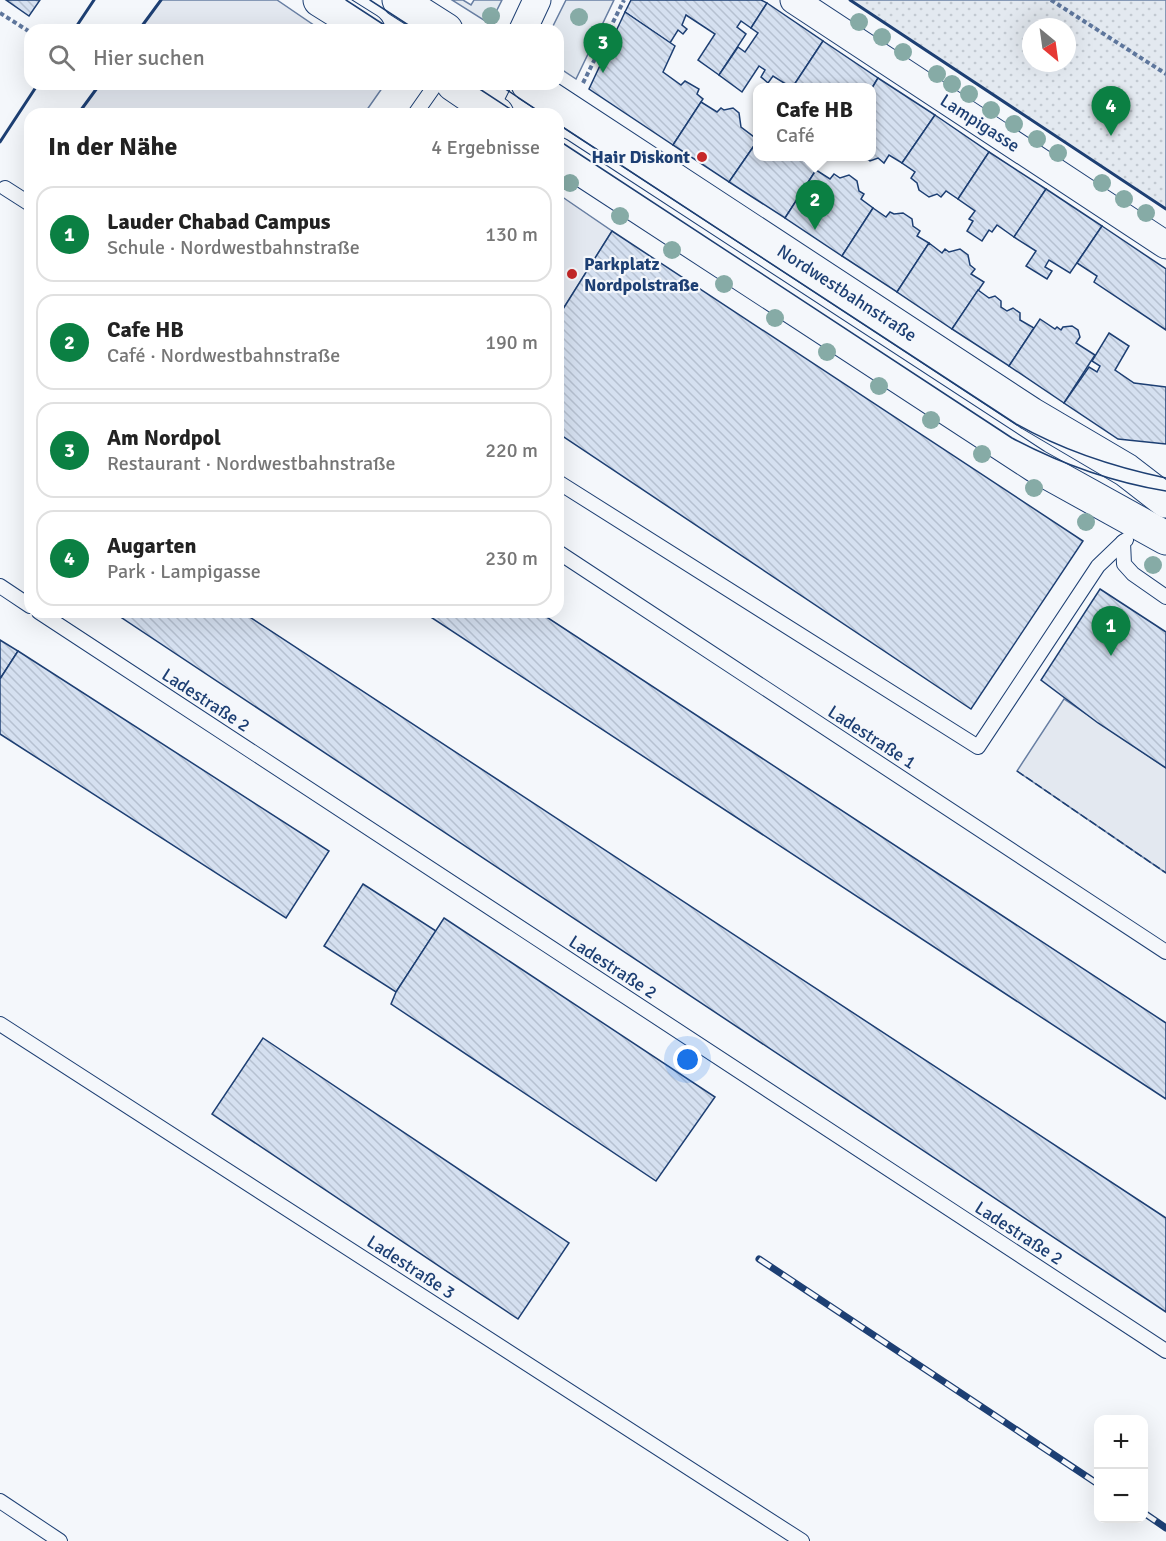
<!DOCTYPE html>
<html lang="de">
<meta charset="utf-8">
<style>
:root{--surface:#fff;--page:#f6f6f6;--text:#222;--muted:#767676;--line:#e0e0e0;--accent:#0b8043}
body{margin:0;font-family:Signika,sans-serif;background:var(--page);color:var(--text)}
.controls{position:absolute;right:18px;bottom:18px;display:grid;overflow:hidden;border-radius:12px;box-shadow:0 6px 24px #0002}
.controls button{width:54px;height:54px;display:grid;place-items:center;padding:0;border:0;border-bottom:2px solid var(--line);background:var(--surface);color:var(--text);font:30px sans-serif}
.compass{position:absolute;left:1022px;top:18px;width:54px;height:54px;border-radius:50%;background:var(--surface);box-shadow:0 6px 24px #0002;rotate:151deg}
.you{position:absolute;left:688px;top:1060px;width:21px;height:21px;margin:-15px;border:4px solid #fff;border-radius:50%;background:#1a73e8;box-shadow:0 0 0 9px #1a73e833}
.badge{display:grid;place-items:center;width:39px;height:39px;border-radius:50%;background:var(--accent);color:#fff;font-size:20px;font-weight:700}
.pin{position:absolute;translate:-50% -50px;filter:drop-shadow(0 2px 3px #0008)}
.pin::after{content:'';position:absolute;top:32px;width:21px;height:18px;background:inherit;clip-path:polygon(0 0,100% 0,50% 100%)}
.popup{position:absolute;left:753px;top:83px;width:123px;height:78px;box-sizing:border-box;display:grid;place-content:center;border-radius:12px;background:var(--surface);filter:drop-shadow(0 2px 4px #0005);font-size:20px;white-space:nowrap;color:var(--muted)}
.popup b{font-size:22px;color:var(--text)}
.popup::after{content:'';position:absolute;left:50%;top:100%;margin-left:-12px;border:12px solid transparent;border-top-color:var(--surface)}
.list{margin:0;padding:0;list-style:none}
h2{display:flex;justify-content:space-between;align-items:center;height:78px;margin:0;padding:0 24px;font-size:26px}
h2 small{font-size:20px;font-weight:400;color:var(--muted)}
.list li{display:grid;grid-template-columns:39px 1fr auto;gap:18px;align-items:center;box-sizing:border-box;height:96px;margin:0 12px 12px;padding:0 12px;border:2px solid var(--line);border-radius:18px}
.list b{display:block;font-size:22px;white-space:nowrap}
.list p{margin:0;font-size:20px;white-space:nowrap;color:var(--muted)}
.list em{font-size:20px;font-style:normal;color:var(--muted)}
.icon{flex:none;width:33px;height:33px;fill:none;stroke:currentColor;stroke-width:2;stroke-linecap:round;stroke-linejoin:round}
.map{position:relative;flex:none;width:1166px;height:1541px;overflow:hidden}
.search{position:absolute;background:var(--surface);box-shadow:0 6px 24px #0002;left:24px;top:24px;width:540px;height:66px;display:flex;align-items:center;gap:15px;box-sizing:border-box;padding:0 21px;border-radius:18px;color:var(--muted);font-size:22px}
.panel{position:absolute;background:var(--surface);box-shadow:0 6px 24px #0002;left:24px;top:108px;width:540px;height:510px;border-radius:18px}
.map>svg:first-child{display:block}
.green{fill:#e3e9f0;stroke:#687fa3;stroke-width:1.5}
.park{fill:url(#park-dots);stroke:#687fa3;stroke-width:1.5;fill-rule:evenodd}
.parking{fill:#e3e8f0;stroke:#687fa3;stroke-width:1.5}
.building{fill:url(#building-back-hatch);stroke:#1d3f73;stroke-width:1.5}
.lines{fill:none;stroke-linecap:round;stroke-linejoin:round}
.service-casing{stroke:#1d3f73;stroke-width:16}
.minor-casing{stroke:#1d3f73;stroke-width:29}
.tertiary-casing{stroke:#1d3f73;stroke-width:35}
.path{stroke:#5e769c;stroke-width:4;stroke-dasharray:4.5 3;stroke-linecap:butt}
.service{stroke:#f4f7fb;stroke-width:14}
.minor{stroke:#f4f7fb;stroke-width:27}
.tertiary{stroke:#f4f7fb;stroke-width:33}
.tram{stroke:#1d3f73;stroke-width:1.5}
.rail-casing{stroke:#1d3f73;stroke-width:7}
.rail{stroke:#f4f7fb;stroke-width:4.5;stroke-dasharray:14;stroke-linecap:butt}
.fence{stroke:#1d3f73;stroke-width:1.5;stroke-dasharray:8 3;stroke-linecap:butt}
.wall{stroke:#1d3f73;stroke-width:3}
.tree{fill:#86aba6}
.poi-dot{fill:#c62828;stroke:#f4f7fb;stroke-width:2}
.labels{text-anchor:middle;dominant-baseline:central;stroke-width:4.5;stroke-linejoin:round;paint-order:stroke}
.street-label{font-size:18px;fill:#1d3f73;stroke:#f4f7fb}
.poi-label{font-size:18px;font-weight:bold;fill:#1d3f73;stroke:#f4f7fb;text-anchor:end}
</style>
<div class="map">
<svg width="1166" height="1541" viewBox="0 0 1166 1541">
<defs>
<pattern id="park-dots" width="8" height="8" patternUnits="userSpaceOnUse" patternTransform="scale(1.5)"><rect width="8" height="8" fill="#e3e9f0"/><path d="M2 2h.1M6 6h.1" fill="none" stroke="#c2c9d1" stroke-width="1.8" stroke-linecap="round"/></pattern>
<pattern id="building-back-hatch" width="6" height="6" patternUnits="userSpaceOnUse" patternTransform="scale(1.5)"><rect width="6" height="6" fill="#d5e0f0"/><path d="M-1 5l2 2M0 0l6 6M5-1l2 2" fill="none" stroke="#b6c1d1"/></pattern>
</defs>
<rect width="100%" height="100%" fill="#f4f7fb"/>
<g class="green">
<polygon points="452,0 463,0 471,5 474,0 502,0 490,24"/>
<polygon points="566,0 614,0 576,79 558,67 558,30 551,30"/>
</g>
<path class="park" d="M850 0H1166V209ZM1031 27H1067V63H1031Z"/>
<g class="parking">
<polygon points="161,0 277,0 321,30 139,30"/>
<polygon points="100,84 385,84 364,114 78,114"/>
<polygon points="558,194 612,231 558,317"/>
<polygon points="1064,699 1166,768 1166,873 1017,771"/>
</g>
<g class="building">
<polygon points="6,0 40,0 29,16"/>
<polygon points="631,0 761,0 767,3 751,28 741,21 737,27 746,34 719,75 698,60 715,34 686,15 682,25 687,29 683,34 678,30 670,43 625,12"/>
<polygon points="767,3 823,41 792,88 773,76 768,83 761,77 765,70 759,66 742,92 719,75 738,47 745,52 758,33 751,28"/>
<polygon points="625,12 675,46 663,72 681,85 685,81 699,89 697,94 703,99 673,145 589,89"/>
<polygon points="823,41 878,78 872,88 792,88"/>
<polygon points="878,78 935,115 902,163 889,155 884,163 878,158 870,161 863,156 872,156 872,88"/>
<polygon points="701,102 717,112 721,108 724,110 733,108 739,113 741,127 758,140 729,182 673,145"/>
<polygon points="935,115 989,152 958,199 946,191 941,197 937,194 929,197 919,190 917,183 911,178 915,172 902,163"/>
<polygon points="758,140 758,156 807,156 805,162 816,170 785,218 729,182"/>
<polygon points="989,152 1046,189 1014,237 997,225 992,232 989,230 982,241 967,231 973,221 969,219 975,211 958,199"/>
<polygon points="816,170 830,179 834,174 840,178 849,175 857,181 859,191 864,194 861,199 873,208 842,256 785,218"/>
<polygon points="1046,189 1102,226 1070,273 1049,260 1045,267 1052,271 1047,279 1026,266 1036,251 1014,237"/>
<polygon points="873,208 886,217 890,212 894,214 903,213 912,219 913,226 920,231 917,236 929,243 897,292 842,256"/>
<polygon points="1102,226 1166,269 1166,330 1094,282 1097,276 1077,263"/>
<polygon points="612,231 1083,541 971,709 558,433 558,317"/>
<polygon points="929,243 942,253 945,249 949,252 960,249 968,255 970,265 975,269 971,274 984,282 952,329 897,292"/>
<polygon points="978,290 989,298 995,296 1001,301 1001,307 1007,311 1013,308 1020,313 1020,320 1034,328 1009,366 952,329"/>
<polygon points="1040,319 1055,329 1057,327 1061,330 1063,327 1072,326 1078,330 1080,337 1076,343 1095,355 1064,403 1009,366"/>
<polygon points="1109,333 1129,346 1115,370 1134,383 1166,387 1166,444 1118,439 1064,403 1089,367 1097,372 1100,366 1092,361"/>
<polygon points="1100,589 1166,632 1166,768 1098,723 1041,680"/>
<polygon points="113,612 242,612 1166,1218 1166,1312"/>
<polygon points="423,612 539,612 1166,1023 1166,1099"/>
<polygon points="0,640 18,651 0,679"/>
<polygon points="18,651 329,851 286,918 0,734 0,679"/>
<polygon points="363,884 436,931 396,992 324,946"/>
<polygon points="444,918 715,1097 656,1181 391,1004 396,992"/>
<polygon points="263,1038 569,1243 518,1319 212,1114"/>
</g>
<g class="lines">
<defs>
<g id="service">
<polyline points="415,114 436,84"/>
<polyline points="5,188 30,204"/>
<polyline points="558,482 978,747 1098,566 1123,542"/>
<polyline points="1126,540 1123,542 1124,564 1133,574 1166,597"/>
<polyline points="558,552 1166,952"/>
<polyline points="0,586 30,606"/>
<polyline points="39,612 1166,1351"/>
<polyline points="0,1024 802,1541"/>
<polyline points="0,1501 60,1541"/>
</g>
<g id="minor">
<polyline points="794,0 1166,245"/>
<polyline points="523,30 537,0"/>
<polyline points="486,106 497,84"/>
</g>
<g id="tertiary">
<polyline points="320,0 368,30"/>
<polyline points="399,0 446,30"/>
<polyline points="453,84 497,114"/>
<polyline points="528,84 1031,414 1126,470 1166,501"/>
<polyline points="558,154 1036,466 1166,538"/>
</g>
</defs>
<use href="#service" class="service-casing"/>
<use href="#minor" class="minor-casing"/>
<use href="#tertiary" class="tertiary-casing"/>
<g class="path">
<polyline points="1051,0 1166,74"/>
<polyline points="0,13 30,32"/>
<polyline points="583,83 624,0"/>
</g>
<use href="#service" class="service"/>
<use href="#minor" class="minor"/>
<use href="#tertiary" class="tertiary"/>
<g class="tram">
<polyline points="346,0 392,30"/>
<polyline points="370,0 416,30"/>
<polyline points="472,84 518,114"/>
<polyline points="498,84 543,114"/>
<path d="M558 124 1016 424C1064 451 1113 467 1166 478"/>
<path d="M558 140 1012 438C1061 464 1111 482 1166 491"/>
</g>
<defs>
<g id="rail">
<polyline points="759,1259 1098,1484"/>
<polyline points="1144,1513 1166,1528"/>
</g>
</defs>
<use href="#rail" class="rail-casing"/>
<use href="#rail" class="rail"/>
<polyline class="fence" points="1017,771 1166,873"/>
<g class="wall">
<polyline points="850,0 1166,209"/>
<polyline points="74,30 94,0"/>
<polyline points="139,30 161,0"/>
<polyline points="78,114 100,84"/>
<polyline points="0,142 38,84"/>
</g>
</g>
<g class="tree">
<circle cx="491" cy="16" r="9"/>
<circle cx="579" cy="17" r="9"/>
<circle cx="859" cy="22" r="9"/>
<circle cx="882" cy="37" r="9"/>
<circle cx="903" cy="52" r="9"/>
<circle cx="937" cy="74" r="9"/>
<circle cx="952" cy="84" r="9"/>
<circle cx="969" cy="94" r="9"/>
<circle cx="991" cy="110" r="9"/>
<circle cx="1014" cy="124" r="9"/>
<circle cx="1037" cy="139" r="9"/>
<circle cx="1058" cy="153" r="9"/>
<circle cx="570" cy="183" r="9"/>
<circle cx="1102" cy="183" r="9"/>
<circle cx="1124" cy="199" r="9"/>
<circle cx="1146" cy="213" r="9"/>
<circle cx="620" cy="216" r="9"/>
<circle cx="672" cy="250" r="9"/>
<circle cx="724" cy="284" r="9"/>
<circle cx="775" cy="318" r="9"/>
<circle cx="827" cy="352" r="9"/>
<circle cx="879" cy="386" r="9"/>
<circle cx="931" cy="420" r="9"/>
<circle cx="982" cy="454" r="9"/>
<circle cx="1034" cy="488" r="9"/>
<circle cx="1086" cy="522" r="9"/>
<circle cx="1153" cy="565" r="9"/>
</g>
<g class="poi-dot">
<circle cx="702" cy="157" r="6"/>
<circle cx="572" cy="274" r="6"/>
</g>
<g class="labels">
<g class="street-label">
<text transform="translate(980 123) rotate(33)">Lampigasse</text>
<text transform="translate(847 293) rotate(33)">Nordwestbahnstraße</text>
<text transform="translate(206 700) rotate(33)">Ladestraße 2</text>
<text transform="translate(872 737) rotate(33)">Ladestraße 1</text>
<text transform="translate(613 967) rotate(33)">Ladestraße 2</text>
<text transform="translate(1019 1233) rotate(33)">Ladestraße 2</text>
<text transform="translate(411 1267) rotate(33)">Ladestraße 3</text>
</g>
<g class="poi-label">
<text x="690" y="157">Hair Diskont</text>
<text x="584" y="264" text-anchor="start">Parkplatz<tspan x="584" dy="21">Nordpolstraße</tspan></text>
</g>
</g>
</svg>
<div class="controls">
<button>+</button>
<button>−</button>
</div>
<svg class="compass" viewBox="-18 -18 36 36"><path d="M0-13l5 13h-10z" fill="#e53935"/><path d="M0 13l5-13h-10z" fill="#767676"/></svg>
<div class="you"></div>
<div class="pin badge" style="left:1111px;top:656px">1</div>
<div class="pin badge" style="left:815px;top:230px">2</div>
<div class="popup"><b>Cafe HB</b>Café</div>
<div class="pin badge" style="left:603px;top:73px">3</div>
<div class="pin badge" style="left:1111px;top:136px">4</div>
<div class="search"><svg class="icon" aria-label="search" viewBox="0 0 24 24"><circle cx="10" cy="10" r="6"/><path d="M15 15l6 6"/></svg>Hier suchen</div>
<section class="panel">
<h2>In der Nähe<small>4 Ergebnisse</small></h2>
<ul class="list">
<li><span class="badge">1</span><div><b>Lauder Chabad Campus</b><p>Schule · Nordwestbahnstraße</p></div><em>130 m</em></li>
<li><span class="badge">2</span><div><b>Cafe HB</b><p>Café · Nordwestbahnstraße</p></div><em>190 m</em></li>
<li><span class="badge">3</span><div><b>Am Nordpol</b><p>Restaurant · Nordwestbahnstraße</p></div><em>220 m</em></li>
<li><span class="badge">4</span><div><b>Augarten</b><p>Park · Lampigasse</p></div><em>230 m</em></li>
</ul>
</section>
</div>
